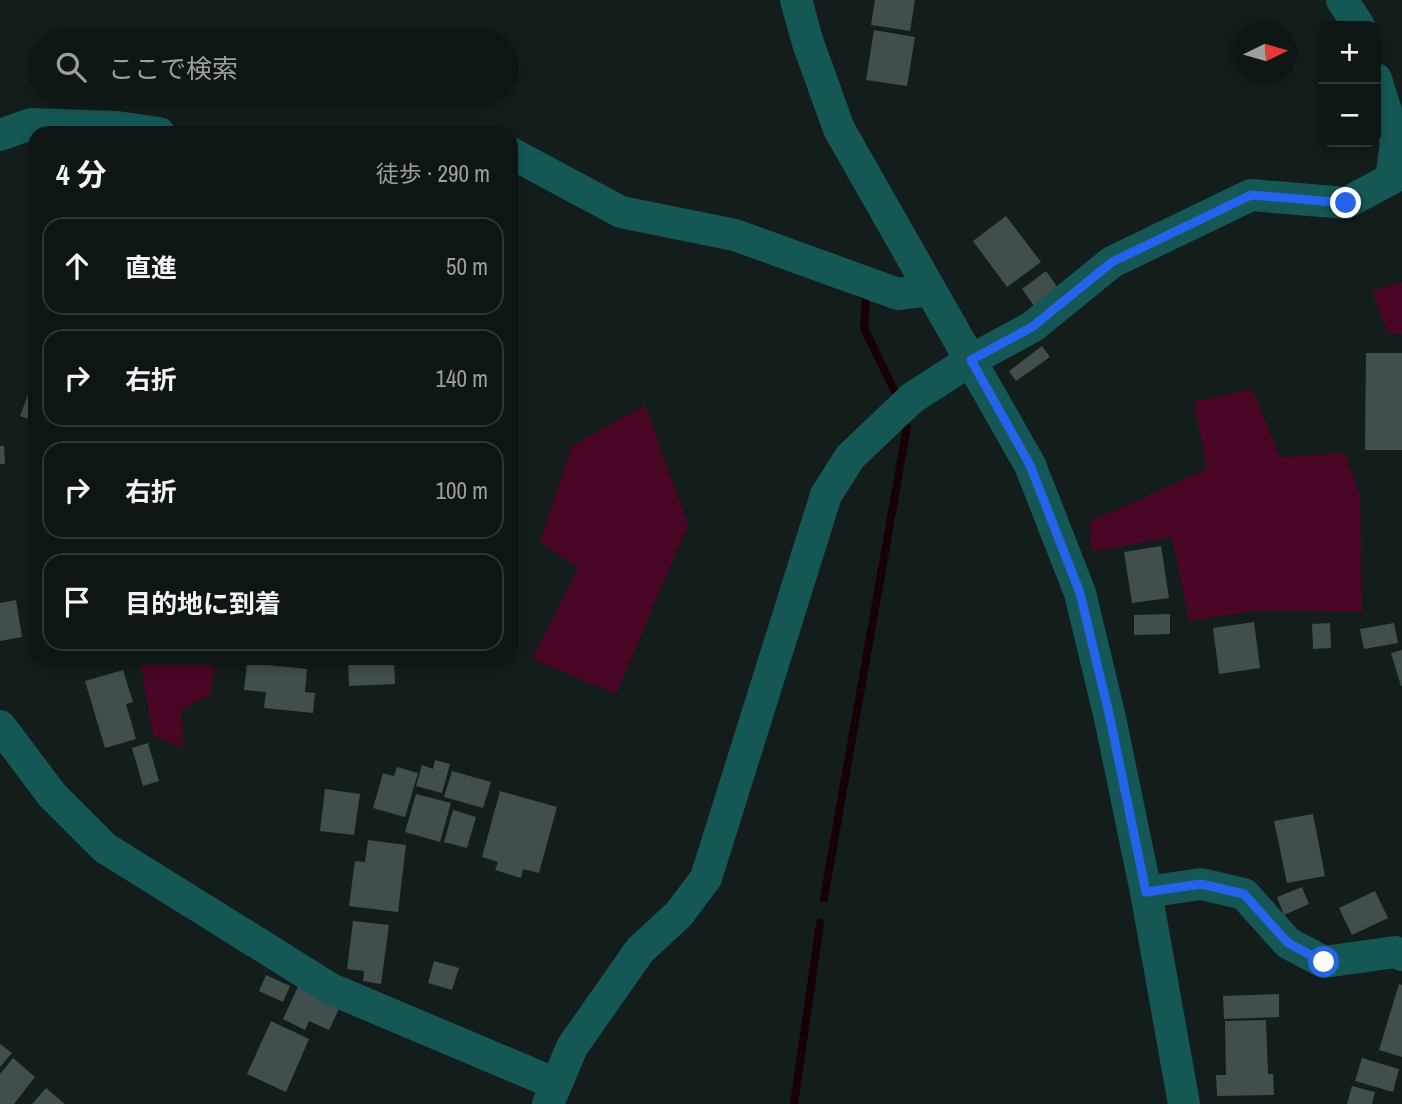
<!DOCTYPE html>
<html lang="ja">
<meta charset="utf-8">
<style>
:root{--surface:#0e1615;--page:#1c2322;--text:#f1f3f6;--muted:#9b9fa0;--line:#2e3534}
body{margin:0;font-family:"Archivo Narrow","Noto Sans JP",sans-serif;background:var(--page);color:var(--text)}
.controls{position:absolute;right:21px;top:21px;display:grid;overflow:hidden;border-radius:14px;box-shadow:0 4px 10px #0003}
.controls button{width:63px;height:63px;display:grid;place-items:center;padding:0;border:0;border-bottom:2px solid var(--line);background:var(--surface);color:var(--text);font:35px sans-serif}
.compass{position:absolute;left:1234px;top:21px;width:63px;height:63px;border-radius:50%;background:var(--surface);box-shadow:0 4px 10px #0003;rotate:85deg}
.stop{position:absolute;width:21px;height:21px;margin:-16px;border:5px solid #2563eb;border-radius:50%;background:#fff}
.stop.end{background:#2563eb;border-color:#fff;box-shadow:0 2px 7px #0008}
.list{margin:0;padding:0;list-style:none}
h2{display:flex;justify-content:space-between;align-items:center;height:91px;margin:0;padding:0 28px;font-size:30px}
h2 small{font-size:23px;font-weight:400;color:var(--muted)}
.list li{display:grid;grid-template-columns:46px 1fr auto;gap:21px;align-items:center;box-sizing:border-box;height:98px;margin:0 14px 14px;padding:0 14px;border:2px solid var(--line);border-radius:21px}
.list b{display:block;font-size:26px;white-space:nowrap}
.list em{font-size:23px;font-style:normal;color:var(--muted)}
.icon{flex:none;width:38px;height:38px;fill:none;stroke:currentColor;stroke-width:2;stroke-linecap:round;stroke-linejoin:round}
.map{position:relative;flex:none;width:1402px;height:1104px;overflow:hidden}
.search{position:absolute;background:var(--surface);box-shadow:0 4px 10px #0003;left:28px;top:28px;width:490px;height:77px;display:flex;align-items:center;gap:18px;box-sizing:border-box;padding:0 24px;border-radius:38px;color:var(--muted);font-size:26px}
.panel{position:absolute;background:var(--surface);box-shadow:0 4px 10px #0003;left:28px;top:126px;width:490px;height:539px;border-radius:21px}
.map>svg:first-child{display:block}
.green{fill:#4a0625}
.lines{fill:none;stroke-linecap:round;stroke-linejoin:round}
.stream{stroke:#170005;stroke-width:8}
.building{fill:#424d4d}
.minor{stroke:#155754;stroke-width:32}
.route{stroke:#2563eb;stroke-width:9}
</style>
<div class="map">
<svg width="1402" height="1104" viewBox="0 0 1402 1104">
<rect width="100%" height="100%" fill="#131d1c"/>
<g class="green">
<polygon points="1402,282 1402,335 1388,332 1372,291"/>
<polygon points="1252,389 1280,457 1345,453 1360,495 1362,612 1262,610 1189,621 1172,537 1092,552 1089,522 1207,469 1194,402"/>
<polygon points="645,405 688,525 616,694 532,659 578,568 540,542 572,446"/>
<polygon points="160,658 216,658 210,695 181,710 184,748 153,736 141,665"/>
</g>
<g class="lines">
<g class="stream">
<polyline points="859,294 866,296 864,328 895,392"/>
<polyline points="824,898 907,427"/>
<polyline points="794,1104 820,923"/>
</g>
</g>
<g class="building">
<polygon points="875,0 915,0 910,31 871,25"/>
<polygon points="874,30 915,37 907,86 866,80"/>
<polygon points="1006,216 1041,262 1007,287 973,241"/>
<polygon points="1046,271 1058,288 1034,306 1022,289"/>
<polygon points="1042,346 1050,357 1016,381 1009,371"/>
<polygon points="1366,353 1402,353 1402,450 1365,450"/>
<polygon points="35,376 35,421 20,416"/>
<polygon points="0,446 4,446 5,464 0,464"/>
<polygon points="1161,546 1169,598 1132,603 1124,552"/>
<polygon points="16,600 22,637 0,641 0,603"/>
<polygon points="1170,614 1170,634 1134,635 1134,615"/>
<polygon points="1254,622 1260,668 1219,674 1213,628"/>
<polygon points="1330,623 1331,648 1313,649 1312,624"/>
<polygon points="1394,623 1398,643 1364,649 1360,629"/>
<polygon points="1402,650 1402,686 1401,686 1391,653"/>
<polygon points="348,658 394,658 395,684 349,686"/>
<polygon points="247,663 307,669 305,692 315,693 313,713 264,708 266,692 244,690"/>
<polygon points="123,670 133,702 126,704 136,739 105,748 85,681"/>
<polygon points="148,743 159,781 143,786 132,748"/>
<polygon points="435,760 450,764 442,793 416,786 422,765 433,769"/>
<polygon points="397,767 418,773 405,817 373,808 383,773 394,776"/>
<polygon points="452,771 491,782 483,808 444,797"/>
<polygon points="325,789 360,794 354,835 320,831"/>
<polygon points="500,791 557,807 539,873 523,869 521,878 495,870 498,862 482,857"/>
<polygon points="416,794 451,803 440,842 405,832"/>
<polygon points="453,810 476,817 467,848 444,842"/>
<polygon points="1313,814 1325,876 1287,883 1274,821"/>
<polygon points="368,840 406,845 398,912 349,906 355,861 365,862"/>
<polygon points="1302,887 1309,904 1284,915 1277,897"/>
<polygon points="1375,891 1388,918 1352,935 1339,908"/>
<polygon points="353,921 389,925 381,984 363,981 364,971 347,969"/>
<polygon points="434,961 459,968 452,990 428,983"/>
<polygon points="266,975 290,986 283,1002 259,991"/>
<polygon points="1399,984 1402,985 1402,1057 1379,1050"/>
<polygon points="298,987 340,1007 329,1030 309,1021 305,1030 283,1019"/>
<polygon points="1279,994 1279,1017 1224,1019 1223,996"/>
<polygon points="1266,1020 1268,1074 1273,1074 1274,1095 1217,1096 1216,1075 1226,1075 1225,1021"/>
<polygon points="271,1021 309,1039 286,1092 247,1074"/>
<polygon points="0,1044 12,1053 0,1067"/>
<polygon points="13,1058 35,1077 14,1104 0,1104 0,1074"/>
<polygon points="1362,1058 1399,1069 1393,1092 1355,1081"/>
<polygon points="1352,1086 1375,1092 1372,1104 1347,1104"/>
<polygon points="46,1088 65,1104 32,1104"/>
</g>
<g class="lines">
<g class="minor">
<polyline points="796,0 808,43 839,129 1030,465 1080,593 1110,718 1146,892 1184,1104"/>
<polyline points="1342,0 1359,26"/>
<polyline points="0,135 31,124 117,127 159,133"/>
<polyline points="511,153 621,212 735,235 898,294 930,290"/>
<polyline points="0,726 52,795 105,848 331,989 556,1084"/>
<polyline points="1146,892 1201,884 1244,894 1288,943 1324,962 1395,952 1402,955"/>
<polyline points="548,1104 572,1047 640,950 679,914 706,878 826,495 850,457 912,398 971,360 1032,327 1112,262 1251,195 1346,203 1391,179 1396,143 1376,79"/>
</g>
</g>
<g class="lines">
<polyline class="route" points="1324,962 1288,943 1244,894 1201,884 1146,892 1110,718 1080,593 1030,465 971,360 1032,327 1112,262 1251,195 1346,203"/>
</g>
</svg>
<div class="controls">
<button>+</button>
<button>−</button>
</div>
<svg class="compass" viewBox="-18 -18 36 36"><path d="M0-13l5 13h-10z" fill="#e53935"/><path d="M0 13l5-13h-10z" fill="#9b9fa0"/></svg>
<div class="stop" style="left:1324px;top:962px"></div>
<div class="stop end" style="left:1346px;top:203px"></div>
<div class="search"><svg class="icon" aria-label="search" viewBox="0 0 24 24"><circle cx="10" cy="10" r="6"/><path d="M15 15l6 6"/></svg>ここで検索</div>
<section class="panel">
<h2>4 分<small>徒歩 · 290 m</small></h2>
<ul class="list">
<li><svg class="icon" aria-label="ahead" viewBox="0 0 24 24"><path d="M12 20V5M6 11l6-6 6 6"/></svg><div><b>直進</b></div><em>50 m</em></li>
<li><svg class="icon" aria-label="right" viewBox="0 0 24 24"><path d="M7 20v-9h11M14 6l5 5-5 5"/></svg><div><b>右折</b></div><em>140 m</em></li>
<li><svg class="icon" aria-label="right" viewBox="0 0 24 24"><path d="M7 20v-9h11M14 6l5 5-5 5"/></svg><div><b>右折</b></div><em>100 m</em></li>
<li><svg class="icon" aria-label="arrive" viewBox="0 0 24 24"><path d="M6 21V4h12l-3 4 3 4H6"/></svg><div><b>目的地に到着</b></div></li>
</ul>
</section>
</div>
